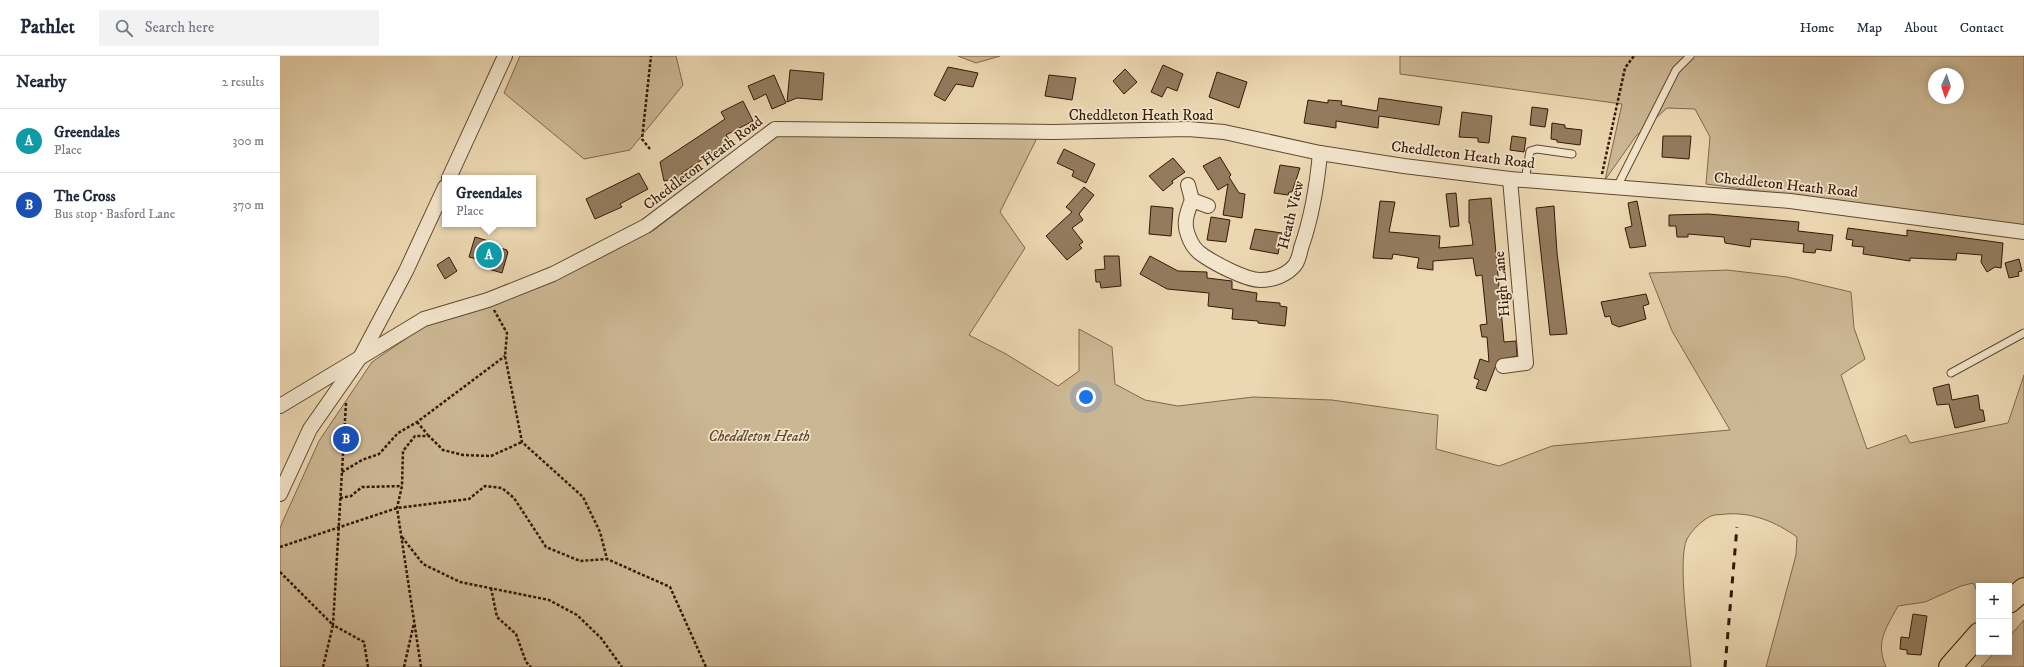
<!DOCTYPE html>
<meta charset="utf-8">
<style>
:root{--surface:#fff;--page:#f2f2f3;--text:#1f2937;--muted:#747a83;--line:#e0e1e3;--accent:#2563eb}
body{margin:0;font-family:"IM FELL DW Pica",serif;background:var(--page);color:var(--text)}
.controls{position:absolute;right:12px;bottom:12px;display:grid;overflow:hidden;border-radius:0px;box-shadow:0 2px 10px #0003}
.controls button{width:36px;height:36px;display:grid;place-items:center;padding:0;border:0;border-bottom:1px solid var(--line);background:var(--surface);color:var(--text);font:20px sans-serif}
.compass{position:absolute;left:1648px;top:12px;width:36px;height:36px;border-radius:50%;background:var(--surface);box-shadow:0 2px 10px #0003;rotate:183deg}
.you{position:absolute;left:806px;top:341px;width:14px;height:14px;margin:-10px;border:3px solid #fff;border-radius:50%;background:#1a73e8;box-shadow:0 0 0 6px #1a73e833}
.badge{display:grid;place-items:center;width:26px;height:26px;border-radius:50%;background:var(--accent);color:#fff;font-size:13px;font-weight:700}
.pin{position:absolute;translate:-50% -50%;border:2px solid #fff;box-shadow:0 1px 4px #0006}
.popup{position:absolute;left:162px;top:119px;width:94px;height:52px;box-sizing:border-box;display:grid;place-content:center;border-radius:0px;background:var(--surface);filter:drop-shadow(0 1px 3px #0005);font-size:13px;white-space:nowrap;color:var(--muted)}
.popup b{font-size:15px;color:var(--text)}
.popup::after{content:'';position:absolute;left:50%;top:100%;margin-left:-8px;border:8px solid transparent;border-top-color:var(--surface)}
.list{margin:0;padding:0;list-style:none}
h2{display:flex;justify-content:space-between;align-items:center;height:52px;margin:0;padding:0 16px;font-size:17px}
h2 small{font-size:13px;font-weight:400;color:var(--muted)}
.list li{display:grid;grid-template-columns:26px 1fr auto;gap:12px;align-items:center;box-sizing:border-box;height:64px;padding:0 16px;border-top:1px solid var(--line)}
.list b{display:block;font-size:15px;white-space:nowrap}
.list p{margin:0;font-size:13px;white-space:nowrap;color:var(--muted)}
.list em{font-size:13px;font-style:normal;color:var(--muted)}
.icon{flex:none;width:22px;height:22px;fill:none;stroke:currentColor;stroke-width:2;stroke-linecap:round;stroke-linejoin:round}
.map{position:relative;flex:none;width:1744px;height:611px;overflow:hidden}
header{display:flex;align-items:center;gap:24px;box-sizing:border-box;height:56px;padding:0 20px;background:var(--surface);border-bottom:1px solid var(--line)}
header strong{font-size:19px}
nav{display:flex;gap:22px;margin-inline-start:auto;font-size:14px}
.search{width:280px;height:36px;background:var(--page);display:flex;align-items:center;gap:10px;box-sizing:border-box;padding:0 14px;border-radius:0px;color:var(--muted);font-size:15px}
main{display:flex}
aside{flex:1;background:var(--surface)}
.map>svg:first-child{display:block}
.green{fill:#ccb794;stroke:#80684c;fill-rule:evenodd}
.building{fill:#947b5e;stroke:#351805}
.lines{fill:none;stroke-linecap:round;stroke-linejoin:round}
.lane-casing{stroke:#624830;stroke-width:9}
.street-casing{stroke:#624830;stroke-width:16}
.highway-casing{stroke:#351805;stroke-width:24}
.path{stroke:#351805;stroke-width:2.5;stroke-dasharray:3 2;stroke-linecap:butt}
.lane{stroke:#f2e5cc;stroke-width:7}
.street{stroke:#f2e5cc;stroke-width:14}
.highway{stroke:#ebd7b1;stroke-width:22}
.rail{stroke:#351805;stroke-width:3;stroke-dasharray:7 7;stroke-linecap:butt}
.labels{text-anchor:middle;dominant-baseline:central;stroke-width:3.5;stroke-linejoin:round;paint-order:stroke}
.street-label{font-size:15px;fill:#351805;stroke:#f2e5cc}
.park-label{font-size:15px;font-style:italic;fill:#624830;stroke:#f2e5cc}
</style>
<header>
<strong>Pathlet</strong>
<div class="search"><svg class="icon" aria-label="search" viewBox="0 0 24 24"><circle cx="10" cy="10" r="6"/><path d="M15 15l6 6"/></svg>Search here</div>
<nav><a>Home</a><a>Map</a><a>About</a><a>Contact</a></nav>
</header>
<main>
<aside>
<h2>Nearby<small>2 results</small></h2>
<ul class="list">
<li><span class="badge" style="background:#0f9aa8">A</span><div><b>Greendales</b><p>Place</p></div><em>300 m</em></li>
<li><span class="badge" style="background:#1a4fb4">B</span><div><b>The Cross</b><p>Bus stop · Basford Lane</p></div><em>370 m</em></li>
</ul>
</aside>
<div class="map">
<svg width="1744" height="611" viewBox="0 0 1744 611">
<rect width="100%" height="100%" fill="#ebd7b1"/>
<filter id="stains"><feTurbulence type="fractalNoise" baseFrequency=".005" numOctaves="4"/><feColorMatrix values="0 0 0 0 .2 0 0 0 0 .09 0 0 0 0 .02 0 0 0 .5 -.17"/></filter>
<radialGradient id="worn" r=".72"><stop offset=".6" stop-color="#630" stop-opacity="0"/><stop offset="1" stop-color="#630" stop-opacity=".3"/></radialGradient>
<g class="green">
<polygon points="240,0 396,0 403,29 350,94 304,103 224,37"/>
<polygon points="678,0 720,0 696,7"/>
<path d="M1120 0H1744V171L1426 128 1430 81 1415 53 1387 52 1356 80 1325 124 1342 48 1120 18ZM1654 18H1678V42H1654Z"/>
<path d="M498 79 757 82 720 156 745 192 689 279 726 298 778 330 799 315V273L832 291 835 328 865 344 898 350 973 341 1052 344 1158 359 1156 393 1219 410 1272 390 1450 374 1392 275 1369 217 1447 214 1507 221 1571 236 1574 272 1585 303 1561 319 1587 393 1626 379 1630 387 1728 367 1744 319V525L1729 537V530H1699V539L1693 527 1681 530 1645 546 1618 550C1606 573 1595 585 1606 611H1486L1516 499 1517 481C1496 466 1472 456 1446 458 1441 459 1435 458 1431 460 1422 464 1411 475 1407 483 1397 503 1409 585 1411 611H0V473L2 467 39 385 92 306 146 269 271 225 374 174Z"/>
<polygon points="1744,564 1744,611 1701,611 1715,596 1729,596 1729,581"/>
</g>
<g class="building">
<polygon points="883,9 903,18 897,35 887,31 882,41 871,36"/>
<polygon points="668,11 698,17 693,31 676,28 665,45 654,39"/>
<polygon points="845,13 857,26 844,38 833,25"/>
<polygon points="510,14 544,17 542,44 517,42 507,46"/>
<polygon points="937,16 967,26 959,52 929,41"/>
<polygon points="494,19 506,47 492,53 486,38 474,44 468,30"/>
<polygon points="769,19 796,22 792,44 765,40"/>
<polygon points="1099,42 1162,51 1159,69 1099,60 1098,72 1056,65 1056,72 1024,67 1028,44 1048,47 1048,44 1062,45 1061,49 1097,55"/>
<polygon points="463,45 473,65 446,79 450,85 402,117 403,121 384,125 380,106 445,63 441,56"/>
<polygon points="1252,51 1268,53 1265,71 1250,69"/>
<polygon points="1182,56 1212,60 1209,87 1198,86 1198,82 1179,81"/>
<polygon points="1272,67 1285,69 1285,72 1302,74 1300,89 1277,86 1277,84 1271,83"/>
<polygon points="1232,80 1246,82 1244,96 1230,94"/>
<polygon points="1383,80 1411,80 1409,103 1382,101"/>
<polygon points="784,93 815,108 806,127 792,120 794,115 777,107"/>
<polygon points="940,101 951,119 949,121 959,137 965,138 962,162 943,159 948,128 938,134 923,110"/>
<polygon points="893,102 905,116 892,125 893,127 883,135 869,120"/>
<polygon points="1000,109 1020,112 1012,136 1009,136 1008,139 994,137"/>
<polygon points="359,117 368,133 340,148 342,151 315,163 306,143"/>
<polygon points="804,131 814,139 799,158 803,164 792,172 803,186 799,189 802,192 787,204 766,180 792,156 786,151"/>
<polygon points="1176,137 1179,170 1170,171 1166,138"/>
<polygon points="1211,142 1224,286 1236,285 1237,300 1218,304 1206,335 1196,332 1199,324 1194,322 1200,303 1209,306 1207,281 1202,281 1200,269 1207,268 1202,219 1196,220 1193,202 1153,205 1153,214 1137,212 1139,202 1113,198 1112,203 1093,202 1100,145 1115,146 1109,176 1160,180 1159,192 1193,189 1190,167 1189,167 1189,144"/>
<polygon points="1357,145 1366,190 1350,192 1345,172 1352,170 1348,147"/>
<polygon points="871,150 893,152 891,180 869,178"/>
<polygon points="1274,150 1277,197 1287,278 1270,279 1256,152"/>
<polygon points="1428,158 1519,166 1518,175 1553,179 1551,195 1536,193 1535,197 1523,196 1524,188 1493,185 1471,183 1470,191 1445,187 1444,181 1408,178 1408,181 1397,181 1396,170 1389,170 1389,159"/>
<polygon points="931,161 950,164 946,186 927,184"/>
<polygon points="1568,172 1627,180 1627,174 1723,187 1721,212 1715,211 1707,216 1701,206 1702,199 1677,197 1676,204 1630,202 1630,205 1583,198 1584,191 1572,190 1573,184 1566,183"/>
<polygon points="975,173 1002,177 998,198 970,193"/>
<polygon points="195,181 212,186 212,189 227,194 227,196 228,196 222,217 202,211 204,205 189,201"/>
<polygon points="824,200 839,200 841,230 821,232 820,226 816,226 815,214 825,213"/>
<polygon points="870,200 898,215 927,216 927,222 952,225 952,233 977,237 976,245 1000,247 1000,250 1007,251 1005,270 978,267 978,265 952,263 953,253 928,250 929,237 887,233 860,218"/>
<polygon points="169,201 177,215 165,223 157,209"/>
<polygon points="1739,203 1742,215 1738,216 1739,220 1729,222 1725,207"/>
<polygon points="1366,238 1369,248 1363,250 1366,263 1339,271 1332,268 1330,260 1325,261 1321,246"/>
<polygon points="1669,328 1672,344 1698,339 1700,354 1703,354 1705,365 1675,372 1669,348 1657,349 1653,332"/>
<polygon points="1633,558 1647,560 1641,599 1627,598 1627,594 1620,593 1621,581 1629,582"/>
</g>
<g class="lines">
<defs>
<g id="lane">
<polyline points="1245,124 1250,95 1257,93 1292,98"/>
<polyline points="1337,131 1396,14 1410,0"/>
<polyline points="1671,317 1744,277"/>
</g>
<g id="street">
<polyline points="169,122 225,0"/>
<polyline points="908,129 912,144 928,150"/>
<path d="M912 144C907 157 903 167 908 179 911 188 917 196 924 200 936 208 966 224 980 224 993 224 1007 219 1015 209 1018 205 1020 197 1021 192 1032 161 1037 130 1040 97"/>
<polyline points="1223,310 1246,307 1230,123"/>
<polyline points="0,350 144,263 208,244 273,218 366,170 495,73 774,76 908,73 944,76 1040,97 1124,110 1230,123 1510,145 1744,176"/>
<polyline points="0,438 30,373 81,300 126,215 165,131"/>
</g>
<g id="highway">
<polyline points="1729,546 1744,533"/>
<polyline points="1670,611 1699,578"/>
</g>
</defs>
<use href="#lane" class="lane-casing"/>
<use href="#street" class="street-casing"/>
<use href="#highway" class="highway-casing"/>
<g class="path">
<polyline points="370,93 362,83 371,0"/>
<polyline points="1322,118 1345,12 1354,0"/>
<polyline points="214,254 227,277 225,300 242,386 303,441 320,476 327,503"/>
<polyline points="66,347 53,569 84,586 88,611"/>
<polyline points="137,366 148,379"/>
<polyline points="62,416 82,404 99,398 118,377 137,366 225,300"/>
<polyline points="60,442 71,440 82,431 122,430"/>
<polyline points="122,481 143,508 180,526 269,544 297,559 321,582 342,611"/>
<polyline points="0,491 117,452 189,443 205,430 222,432 234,442 266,491 300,505 327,503 390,531 426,611"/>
<polyline points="0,516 53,569 43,611"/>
<polyline points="211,532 217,561 236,578 246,606 251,611"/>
<polyline points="124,611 134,567"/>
<polyline points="141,611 117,452 122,430 123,395 135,380 149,380 163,394 183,399 211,400 242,386"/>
</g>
<use href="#lane" class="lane"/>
<use href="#street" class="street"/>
<use href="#highway" class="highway"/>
<polyline class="rail" points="1445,611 1457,471"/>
</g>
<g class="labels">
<g class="street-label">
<text x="861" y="59">Cheddleton Heath Road</text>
<text transform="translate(1183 99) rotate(7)">Cheddleton Heath Road</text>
<text transform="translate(423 107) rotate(-37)">Cheddleton Heath Road</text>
<text transform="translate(1506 129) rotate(6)">Cheddleton Heath Road</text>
<text transform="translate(1011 159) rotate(-76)">Heath View</text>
<text transform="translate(1222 228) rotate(-95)">High Lane</text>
</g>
<g class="park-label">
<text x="479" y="380">Cheddleton Heath</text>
</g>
</g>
<rect width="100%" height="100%" filter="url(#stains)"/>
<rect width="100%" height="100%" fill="url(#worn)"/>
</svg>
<div class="controls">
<button>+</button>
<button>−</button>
</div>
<svg class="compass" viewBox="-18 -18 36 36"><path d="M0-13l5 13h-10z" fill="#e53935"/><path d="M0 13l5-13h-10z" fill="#747a83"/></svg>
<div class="you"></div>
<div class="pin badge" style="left:209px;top:199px;background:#0f9aa8">A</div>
<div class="popup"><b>Greendales</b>Place</div>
<div class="pin badge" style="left:66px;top:383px;background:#1a4fb4">B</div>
</div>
</main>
